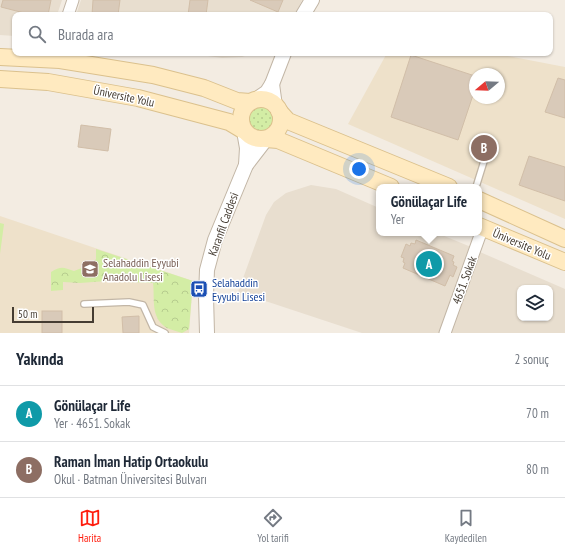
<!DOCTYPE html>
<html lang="tr">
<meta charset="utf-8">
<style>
:root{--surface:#fff;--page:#f6f6f7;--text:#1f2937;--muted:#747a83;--line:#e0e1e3;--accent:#ff1c0d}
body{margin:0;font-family:"PT Sans Narrow",sans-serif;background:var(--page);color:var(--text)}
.controls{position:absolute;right:12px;bottom:12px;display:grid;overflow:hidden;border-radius:8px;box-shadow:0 1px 3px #0004}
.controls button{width:36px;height:36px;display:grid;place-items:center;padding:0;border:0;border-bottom:1px solid var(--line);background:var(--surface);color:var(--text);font:20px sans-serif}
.compass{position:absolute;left:469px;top:68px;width:36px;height:36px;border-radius:50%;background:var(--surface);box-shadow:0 1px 3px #0004;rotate:251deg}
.scale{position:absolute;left:12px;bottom:10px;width:82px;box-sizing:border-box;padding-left:4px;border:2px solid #453c32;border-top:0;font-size:11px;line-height:14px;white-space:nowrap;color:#453c32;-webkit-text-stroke:3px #fff;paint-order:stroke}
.you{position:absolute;left:359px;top:169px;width:14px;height:14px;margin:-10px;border:3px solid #fff;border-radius:50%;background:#1a73e8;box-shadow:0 0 0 6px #1a73e833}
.badge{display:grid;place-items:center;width:26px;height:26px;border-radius:50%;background:var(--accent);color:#fff;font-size:13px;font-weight:700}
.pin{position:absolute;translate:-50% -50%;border:2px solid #fff;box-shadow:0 1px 4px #0006}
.popup{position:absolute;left:376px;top:184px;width:106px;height:52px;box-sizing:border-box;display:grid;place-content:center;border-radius:8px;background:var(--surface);filter:drop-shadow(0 1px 3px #0005);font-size:13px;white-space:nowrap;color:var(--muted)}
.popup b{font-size:15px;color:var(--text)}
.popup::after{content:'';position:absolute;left:50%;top:100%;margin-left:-8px;border:8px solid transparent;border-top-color:var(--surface)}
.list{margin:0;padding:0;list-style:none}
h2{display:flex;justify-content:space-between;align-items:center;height:52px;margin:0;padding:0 16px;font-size:17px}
h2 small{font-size:13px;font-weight:400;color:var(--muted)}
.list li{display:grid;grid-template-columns:26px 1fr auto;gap:12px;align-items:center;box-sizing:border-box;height:56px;padding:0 16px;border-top:1px solid var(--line)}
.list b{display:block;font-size:15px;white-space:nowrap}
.list p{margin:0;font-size:13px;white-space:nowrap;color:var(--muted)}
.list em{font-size:13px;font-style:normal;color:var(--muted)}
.icon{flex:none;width:22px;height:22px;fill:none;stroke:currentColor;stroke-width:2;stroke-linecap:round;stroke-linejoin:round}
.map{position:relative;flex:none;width:565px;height:333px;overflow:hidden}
.search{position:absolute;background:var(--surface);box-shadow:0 1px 3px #0004;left:12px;right:12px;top:12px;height:44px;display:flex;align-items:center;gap:10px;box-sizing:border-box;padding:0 14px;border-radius:8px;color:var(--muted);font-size:15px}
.sheet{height:164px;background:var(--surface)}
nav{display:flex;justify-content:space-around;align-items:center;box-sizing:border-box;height:56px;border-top:1px solid var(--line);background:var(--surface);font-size:11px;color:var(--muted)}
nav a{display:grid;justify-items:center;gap:2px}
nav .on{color:var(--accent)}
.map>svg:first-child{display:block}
.residential{fill:#e8decf;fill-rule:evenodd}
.education{fill:#eee1ca;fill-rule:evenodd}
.grass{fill:url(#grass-dots)}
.forest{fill:url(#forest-crowns)}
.pitch{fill:#d3eda5}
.building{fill:#d9cab9;stroke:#d1bea8}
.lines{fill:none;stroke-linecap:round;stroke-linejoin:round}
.service-casing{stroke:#c2b6a6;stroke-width:8}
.minor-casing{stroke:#c2b6a6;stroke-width:13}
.tertiary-casing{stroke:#c2b6a6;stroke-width:16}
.secondary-casing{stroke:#dbc18d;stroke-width:18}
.service{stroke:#fff;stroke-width:5.5}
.minor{stroke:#fff;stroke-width:11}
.tertiary{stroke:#fff;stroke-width:14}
.secondary{stroke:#ffeac0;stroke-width:16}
.labels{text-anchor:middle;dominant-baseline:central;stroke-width:3;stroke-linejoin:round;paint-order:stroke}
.street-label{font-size:12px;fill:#453c32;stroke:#fff}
.education-label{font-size:12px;fill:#785e54;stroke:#fff;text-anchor:start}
.transit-label{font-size:12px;fill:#164399;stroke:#fff;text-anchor:start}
</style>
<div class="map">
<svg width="565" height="333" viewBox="0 0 565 333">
<defs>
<pattern id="grass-dots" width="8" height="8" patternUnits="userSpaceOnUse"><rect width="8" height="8" fill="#d3eda5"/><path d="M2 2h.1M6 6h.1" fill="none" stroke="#b6cc8e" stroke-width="1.8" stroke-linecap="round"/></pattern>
<pattern id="forest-crowns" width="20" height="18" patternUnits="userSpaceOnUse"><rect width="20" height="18" fill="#d3eda5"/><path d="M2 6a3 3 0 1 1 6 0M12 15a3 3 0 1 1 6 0" fill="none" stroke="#b6cc8e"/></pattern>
</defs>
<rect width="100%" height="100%" fill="#f3ece2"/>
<g class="residential">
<polygon points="0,0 62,0 57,15 15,15 15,36 0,35"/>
<polygon points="81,0 302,0 295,15 76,15"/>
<polygon points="187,53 253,53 242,57 222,58"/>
<polygon points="311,185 336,189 379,208 379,233 437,233 471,247 439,333 362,333 238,292 266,215 274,202 286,193"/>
<path d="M480 252 565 289V333H451ZM520 288H550V318H520Z"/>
</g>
<g class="education">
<path d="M387 53H492L565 67V219L348 124ZM475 74H499V98H475Z"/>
<polygon points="0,216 193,281 189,333 0,333"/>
</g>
<circle class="grass" cx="260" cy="120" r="15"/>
<path class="forest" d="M96 249 193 281 189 329 182 333C177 331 171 330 167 328 150 318 155 299 153 283L107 281 80 283 63 282V290L51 291V272C61 266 63 267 74 271L92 264 96 259Z"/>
<polygon class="pitch" points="0,223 4,224 0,254"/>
<g class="building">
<polygon points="3,0 51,0 48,15 32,15 1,7"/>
<polygon points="93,0 120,0 118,15 92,15"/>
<polygon points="190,0 208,0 206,15 188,15"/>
<polygon points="250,0 283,0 278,12"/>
<polygon points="411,55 475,76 475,89 458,140 391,117"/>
<polygon points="558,78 565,80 565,118 545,112"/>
<polygon points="81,125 111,129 108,151 78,147"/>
<polygon points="529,156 565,167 565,201 519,185"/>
<polygon points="416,240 454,256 452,261 454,262 453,265 457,267 453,277 450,275 445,286 403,268 405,263 403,262 404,258 401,257 406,244 410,246 411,243 415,244"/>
<rect x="42" y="311" width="20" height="22"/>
<polygon points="139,316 139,333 123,333 122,317"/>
</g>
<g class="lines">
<defs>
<g id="service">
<polyline points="476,187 489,145"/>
<polyline points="84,304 129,302 143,305 153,327 165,333"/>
</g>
<g id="minor">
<polyline points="68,15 73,0"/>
<polyline points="445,333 483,227"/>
</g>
<g id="tertiary">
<polyline points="303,15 312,0"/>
<polyline points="272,84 284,53"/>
<polyline points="257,99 267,92 272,84 275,106"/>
<polyline points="244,131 247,148 246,165"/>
<polyline points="207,333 206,296 207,270 215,240 246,165 266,139"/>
</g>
<g id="secondary">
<polyline points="0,57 60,60 153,75 204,88 237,101 250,102"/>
<polyline points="0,79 48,82 138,98 229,122 244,131"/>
<circle cx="261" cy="119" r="20"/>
<polyline points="279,111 288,121 449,187"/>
<polyline points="266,139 278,140 391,187"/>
<polyline points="479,200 565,239"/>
<polyline points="479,226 565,262"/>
</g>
</defs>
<use href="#service" class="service-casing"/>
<use href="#minor" class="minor-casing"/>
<use href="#tertiary" class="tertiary-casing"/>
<use href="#secondary" class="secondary-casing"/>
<use href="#service" class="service"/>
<use href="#minor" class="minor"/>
<use href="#tertiary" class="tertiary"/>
<use href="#secondary" class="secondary"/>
</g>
<defs>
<symbol id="school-square" viewBox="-11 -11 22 22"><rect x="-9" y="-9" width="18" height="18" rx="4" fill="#8d6e63" stroke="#fff"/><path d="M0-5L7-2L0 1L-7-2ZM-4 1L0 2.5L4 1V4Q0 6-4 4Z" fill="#fff"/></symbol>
<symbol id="bus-square" viewBox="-11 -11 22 22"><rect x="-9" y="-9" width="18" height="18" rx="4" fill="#1a4fb4" stroke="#fff"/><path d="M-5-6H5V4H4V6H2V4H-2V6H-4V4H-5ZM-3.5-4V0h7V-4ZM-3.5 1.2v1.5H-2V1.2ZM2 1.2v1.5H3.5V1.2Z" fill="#fff"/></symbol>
</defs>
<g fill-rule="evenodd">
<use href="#school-square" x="80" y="259" width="20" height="20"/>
<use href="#bus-square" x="189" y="279" width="20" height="20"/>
</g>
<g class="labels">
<g class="street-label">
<text transform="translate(124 96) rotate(12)">Üniversite Yolu</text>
<text transform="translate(223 224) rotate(-70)">Karanfil Caddesi</text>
<text transform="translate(522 244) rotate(23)">Üniversite Yolu</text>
<text transform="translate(464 280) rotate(-70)">4651. Sokak</text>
</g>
<g class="education-label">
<text x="103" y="262">Selahaddin Eyyubi<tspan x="103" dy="14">Anadolu Lisesi</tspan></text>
</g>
<g class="transit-label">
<text x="212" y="282">Selahaddin<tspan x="212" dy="14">Eyyubi Lisesi</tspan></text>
</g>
</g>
</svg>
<div class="controls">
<button><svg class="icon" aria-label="layers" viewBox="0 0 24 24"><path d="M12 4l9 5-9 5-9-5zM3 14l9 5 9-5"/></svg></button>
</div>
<svg class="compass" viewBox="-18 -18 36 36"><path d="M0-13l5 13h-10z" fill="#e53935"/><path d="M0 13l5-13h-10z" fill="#747a83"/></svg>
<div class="scale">50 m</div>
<div class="you"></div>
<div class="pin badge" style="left:429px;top:264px;background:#0f9aa8">A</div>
<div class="popup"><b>Gönülaçar Life</b>Yer</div>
<div class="pin badge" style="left:484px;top:148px;background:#8d6e63">B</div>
<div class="search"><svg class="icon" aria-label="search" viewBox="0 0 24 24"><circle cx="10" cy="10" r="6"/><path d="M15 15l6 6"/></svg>Burada ara</div>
</div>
<section class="sheet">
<h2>Yakında<small>2 sonuç</small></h2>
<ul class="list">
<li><span class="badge" style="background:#0f9aa8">A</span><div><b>Gönülaçar Life</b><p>Yer · 4651. Sokak</p></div><em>70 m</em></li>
<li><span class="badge" style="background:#8d6e63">B</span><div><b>Raman İman Hatip Ortaokulu</b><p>Okul · Batman Üniversitesi Bulvarı</p></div><em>80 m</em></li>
</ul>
</section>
<nav>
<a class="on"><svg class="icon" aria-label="map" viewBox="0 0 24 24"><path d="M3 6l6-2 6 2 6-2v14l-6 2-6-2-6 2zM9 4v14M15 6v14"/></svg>Harita</a>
<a><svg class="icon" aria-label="directions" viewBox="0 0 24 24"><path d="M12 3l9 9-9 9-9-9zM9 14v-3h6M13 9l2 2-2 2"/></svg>Yol tarifi</a>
<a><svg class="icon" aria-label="saved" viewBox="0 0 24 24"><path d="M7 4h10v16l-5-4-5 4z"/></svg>Kaydedilen</a>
</nav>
